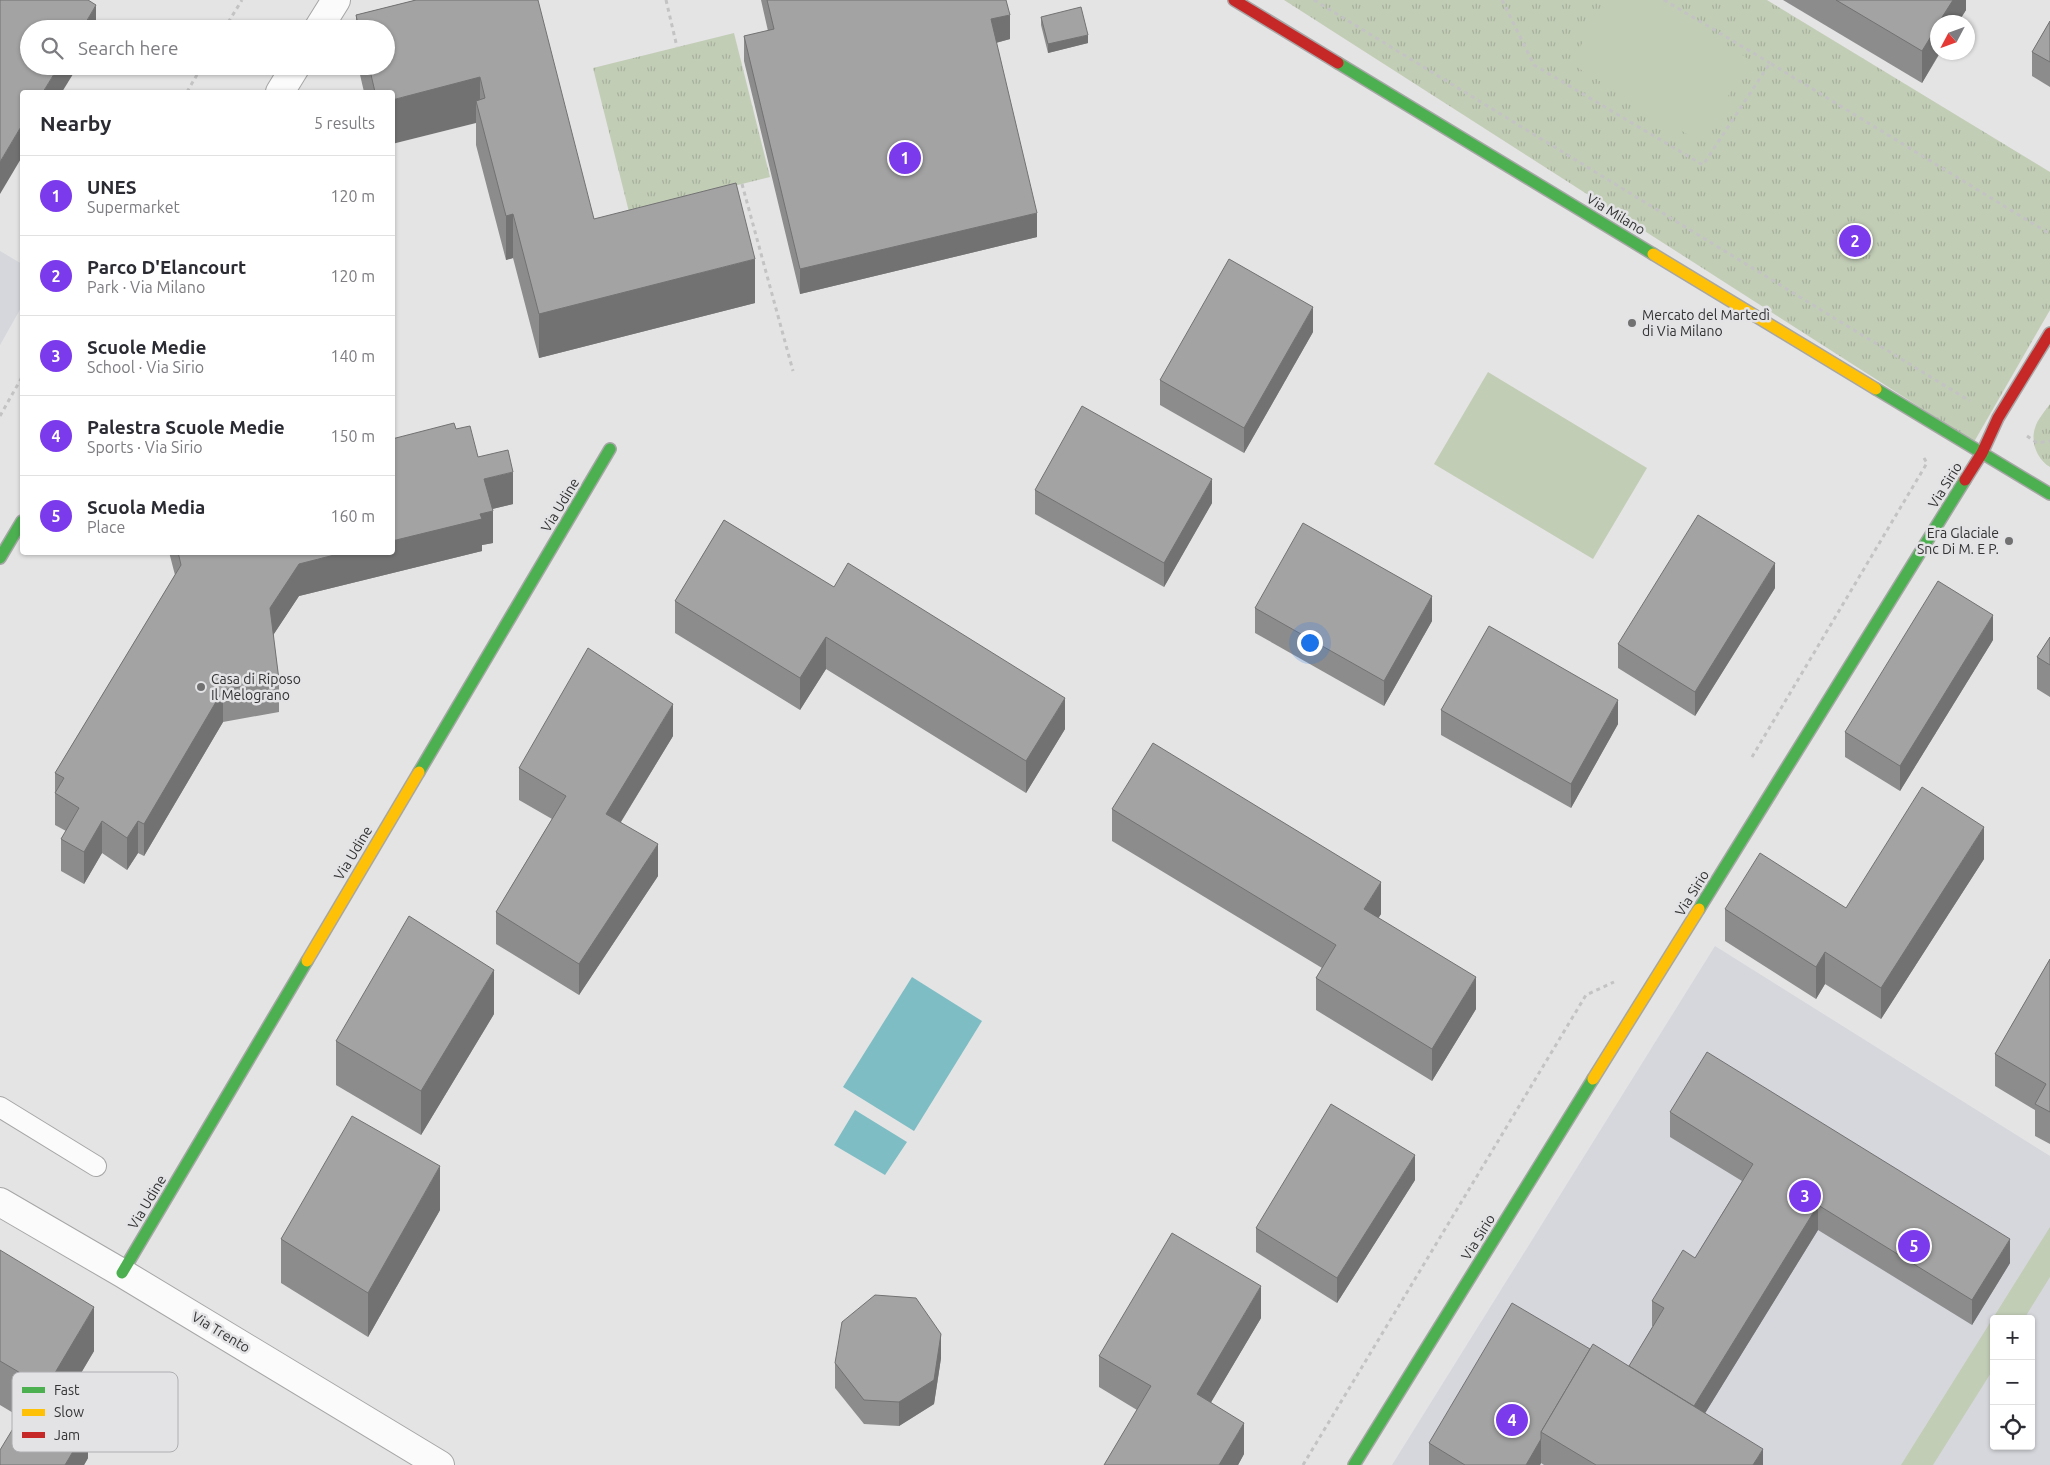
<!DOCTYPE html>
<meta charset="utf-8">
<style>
:root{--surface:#fff;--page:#f2f2f3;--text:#2b2b33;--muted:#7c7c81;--line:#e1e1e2;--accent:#7c3aed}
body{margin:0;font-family:Ubuntu,sans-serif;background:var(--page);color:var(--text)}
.controls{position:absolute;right:15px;bottom:15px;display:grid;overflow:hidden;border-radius:5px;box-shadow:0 1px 4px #0004}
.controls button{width:45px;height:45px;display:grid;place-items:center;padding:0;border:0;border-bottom:1px solid var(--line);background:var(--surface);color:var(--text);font:25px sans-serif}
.compass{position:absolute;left:1930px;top:15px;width:45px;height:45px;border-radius:50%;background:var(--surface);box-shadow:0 1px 4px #0004;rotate:229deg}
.you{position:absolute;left:1309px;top:642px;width:18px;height:18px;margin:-12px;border:4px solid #fff;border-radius:50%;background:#1a73e8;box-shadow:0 0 0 8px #1a73e833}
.badge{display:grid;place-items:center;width:32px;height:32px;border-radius:50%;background:var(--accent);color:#fff;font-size:16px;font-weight:700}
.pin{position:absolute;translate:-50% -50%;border:2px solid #fff;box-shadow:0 1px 5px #0006}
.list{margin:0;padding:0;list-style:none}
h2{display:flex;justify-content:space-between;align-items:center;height:65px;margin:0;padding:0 20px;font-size:21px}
h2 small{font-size:16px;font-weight:400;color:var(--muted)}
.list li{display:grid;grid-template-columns:32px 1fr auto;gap:15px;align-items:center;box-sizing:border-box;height:80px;padding:0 20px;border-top:1px solid var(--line)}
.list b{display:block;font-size:19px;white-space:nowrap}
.list p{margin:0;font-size:16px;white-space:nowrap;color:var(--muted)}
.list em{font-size:16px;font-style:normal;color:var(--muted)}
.icon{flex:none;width:28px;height:28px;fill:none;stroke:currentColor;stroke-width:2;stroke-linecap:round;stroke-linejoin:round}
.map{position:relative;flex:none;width:2050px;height:1465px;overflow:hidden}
.search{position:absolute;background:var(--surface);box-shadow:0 1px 4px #0004;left:20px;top:20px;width:375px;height:55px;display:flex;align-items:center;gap:12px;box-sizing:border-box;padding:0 18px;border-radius:28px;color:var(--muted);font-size:19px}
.panel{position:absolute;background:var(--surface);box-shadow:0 1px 4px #0004;left:20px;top:90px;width:375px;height:465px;border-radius:5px}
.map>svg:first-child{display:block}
.built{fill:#d6d7dc;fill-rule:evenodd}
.grass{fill:url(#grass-tufts)}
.garden{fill:#c2cdb6}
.water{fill:#7fbdc4}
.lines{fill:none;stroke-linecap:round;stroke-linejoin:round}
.lane-casing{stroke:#a6a6a6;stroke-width:22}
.street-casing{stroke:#a6a6a6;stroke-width:30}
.fast-casing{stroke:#a6a6a6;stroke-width:14}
.slow-casing{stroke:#a6a6a6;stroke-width:14}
.jam-casing{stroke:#a6a6a6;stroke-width:14}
.path{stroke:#c3c3c4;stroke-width:3;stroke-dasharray:4 4;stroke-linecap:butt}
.lane{stroke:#fbfbfb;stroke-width:20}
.street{stroke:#fbfbfb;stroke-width:28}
.fast{stroke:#4caf50;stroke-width:11}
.slow{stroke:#ffc107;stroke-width:11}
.jam{stroke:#c62828;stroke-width:11}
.wall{fill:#8d8c8d}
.shaded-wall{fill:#737273}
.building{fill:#a4a3a4;stroke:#737273}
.poi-dot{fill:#717172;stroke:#e3e3e6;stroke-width:2}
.labels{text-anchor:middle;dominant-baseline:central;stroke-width:5;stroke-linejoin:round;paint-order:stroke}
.street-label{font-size:14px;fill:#333334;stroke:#e3e3e6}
.poi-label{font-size:14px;fill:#333334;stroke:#e3e3e6;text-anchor:start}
.key{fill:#e3e3e6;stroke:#aeaeb1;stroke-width:1}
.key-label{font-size:14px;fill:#333334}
</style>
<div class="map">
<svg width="2050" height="1465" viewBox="0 0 2050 1465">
<defs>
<pattern id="grass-tufts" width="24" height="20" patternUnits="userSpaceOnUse" patternTransform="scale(1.25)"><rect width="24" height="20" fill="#c2cdb6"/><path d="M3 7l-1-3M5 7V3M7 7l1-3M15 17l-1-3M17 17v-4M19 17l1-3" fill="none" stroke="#a7b09d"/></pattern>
</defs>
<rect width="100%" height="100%" fill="#e4e4e5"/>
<g class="built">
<polygon points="0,251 22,264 22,306 0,345"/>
<path d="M1715 946 2050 1156V1465H1392ZM1994 1319H2031V1446H1994Z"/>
</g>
<g class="grass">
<polygon points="1284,0 1767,0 2050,172 2050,310 1974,442"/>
<polygon points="734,33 770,177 629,212 593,68"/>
<path d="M2050 404V467C2038 460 2030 443 2035 428 2037 420 2045 411 2050 404Z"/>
</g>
<g class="garden">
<polygon points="1609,0 1653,0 1750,60 1700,142 1570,63"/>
<polygon points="1488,372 1647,468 1593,559 1434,464"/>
<polygon points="2050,1227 2050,1277 2024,1319 1994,1319 1994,1368 1933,1465 1901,1465"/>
</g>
<g class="water">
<polygon points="912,977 982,1021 914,1131 843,1087"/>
<polygon points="855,1110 907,1142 885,1175 834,1145"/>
</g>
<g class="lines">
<defs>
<polyline id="lane" points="0,1107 96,1166"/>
<g id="street">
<polyline points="318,29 336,0"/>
<polyline points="280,92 296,66"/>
<polyline points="0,1202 122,1273 440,1465"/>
</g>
<g id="fast">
<polyline points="1338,63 1653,254"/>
<polyline points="1876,389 2050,494"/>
<polyline points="0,558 22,521"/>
<polyline points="419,772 610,449"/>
<polyline points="1699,909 1965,480"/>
<polyline points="122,1273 307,961"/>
<polyline points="1354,1465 1593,1079"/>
</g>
<g id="slow">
<polyline points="1653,254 1876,389"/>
<polyline points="307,961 419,772"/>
<polyline points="1593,1079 1699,909"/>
</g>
<g id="jam">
<polyline points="1234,0 1338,63"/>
<polyline points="1965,480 1982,453 1998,418 2050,333"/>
</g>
</defs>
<use href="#lane" class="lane-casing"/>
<use href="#street" class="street-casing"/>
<use href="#fast" class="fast-casing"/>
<use href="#slow" class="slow-casing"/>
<use href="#jam" class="jam-casing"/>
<g class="path">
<polyline points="666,0 677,47"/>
<polyline points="1314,0 1970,401"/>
<polyline points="1502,0 1534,65 1703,165 1770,63 2050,234"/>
<polyline points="1664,0 1770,63"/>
<polyline points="224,29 242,0"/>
<polyline points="187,92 202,66"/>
<polyline points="742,184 793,371"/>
<polyline points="0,416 22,377"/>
<polyline points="2027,436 2037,443 2050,441"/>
<polyline points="1752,757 1927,463 1924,458"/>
<polyline points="1303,1465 1586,995 1614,982"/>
</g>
<use href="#lane" class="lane"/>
<use href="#street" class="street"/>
<use href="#fast" class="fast"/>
<use href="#slow" class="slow"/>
<use href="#jam" class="jam"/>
</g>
<g class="wall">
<polygon points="416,0 594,219 755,303 539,358 513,258 506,260 476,145 476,123 392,92 364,92 358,66 386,66 386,29 356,29 356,15"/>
<polygon points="761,0 1006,0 1010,39 996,43 1037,237 800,294 744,61 744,36 768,31"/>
<polygon points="1783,0 1966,0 1966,10 1922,83"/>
<polygon points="1041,17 1088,43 1048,53 1041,25"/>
<polygon points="2050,21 2050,87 2032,76 2032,52"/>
<polygon points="1313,332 1244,453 1160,405 1160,380"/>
<polygon points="456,429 513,504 492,509 493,543 482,545 482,551 299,596 273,635 279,680 279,712 223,722 144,856 138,853 127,870 102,853 84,884 61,871 61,839 66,831 55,825 55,773 175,575 169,552 392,552"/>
<polygon points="1035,490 1212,503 1164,587 1035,514"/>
<polygon points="724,520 1065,729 1026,793 826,669 800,710 675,633 675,601"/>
<polygon points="1775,588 1695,716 1618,668 1618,644"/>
<polygon points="1255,608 1432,621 1384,706 1255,633"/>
<polygon points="2050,637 2050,697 2037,689 2037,657"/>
<polygon points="1993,640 1900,791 1845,757 1845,732"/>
<polygon points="1441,710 1618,724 1571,808 1441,735"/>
<polygon points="673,736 621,822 658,876 579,995 496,944 496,912 552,819 519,800 519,768"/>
<polygon points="1112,809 1381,914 1378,918 1476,1009 1432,1081 1316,1010 1316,978 1322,968 1112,841"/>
<polygon points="1984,859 1881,1019 1825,984 1816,999 1725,941 1725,909 1846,908"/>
<polygon points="2050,959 2050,1144 2035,1136 2035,1110 1995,1086 1995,1054"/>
<polygon points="494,1014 421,1135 336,1085 336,1041"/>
<polygon points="1670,1112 2010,1263 1972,1325 1818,1230 1705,1413 1763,1465 1544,1465 1541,1463 1540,1465 1429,1465 1429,1443 1590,1349 1629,1366 1653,1326 1652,1326 1652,1301 1695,1258 1742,1181 1670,1137"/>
<polygon points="1415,1180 1337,1303 1256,1252 1256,1228"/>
<polygon points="440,1210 368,1337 281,1283 281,1239"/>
<polygon points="0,1250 94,1351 60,1409 88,1458 84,1465 0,1465 20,1417 0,1405"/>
<polygon points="1261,1318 1211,1402 1244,1454 1238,1465 1104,1465 1137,1410 1099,1387 1099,1356"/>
<polygon points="941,1358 934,1404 899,1426 864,1424 835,1388 835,1363"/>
</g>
<g class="shaded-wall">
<polygon points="1953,0 1966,0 1966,10 1958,22 1939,22"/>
<polygon points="96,5 96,29 82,29"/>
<polygon points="1010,15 1010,39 991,44 991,19"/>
<polygon points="1938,25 1938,52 1940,52 1922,83 1922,51"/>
<polygon points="1088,35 1088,43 1048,53 1048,44"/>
<polygon points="59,66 78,66 62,92 43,92"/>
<polygon points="480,77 480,116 476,101 476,123 392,144 392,100"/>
<polygon points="22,125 22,157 0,194 0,162"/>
<polygon points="1037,213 1037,237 800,294 800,269"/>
<polygon points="513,214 513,258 506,260 506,216"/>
<polygon points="755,259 755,303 539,358 539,314"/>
<polygon points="1313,307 1313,332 1244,453 1244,428"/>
<polygon points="513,472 513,504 484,511 484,479"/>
<polygon points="1212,479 1212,503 1164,587 1164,563"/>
<polygon points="493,511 493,543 482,545 482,551 299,596 270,640 270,608 299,564 346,552 392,552 392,541 480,514"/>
<polygon points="1775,563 1775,588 1695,716 1695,692"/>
<polygon points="1432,596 1432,621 1384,706 1384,681"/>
<polygon points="1993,615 1993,640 1900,791 1900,766"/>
<polygon points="826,637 826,669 800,710 800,678"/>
<polygon points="223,690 223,722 144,856 144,824"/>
<polygon points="1065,698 1065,729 1026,793 1026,761"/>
<polygon points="1618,700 1618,724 1571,808 1571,784"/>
<polygon points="673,704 673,736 606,846 606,814"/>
<polygon points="102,821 102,853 84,884 84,852"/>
<polygon points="138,821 138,853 127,870 127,838"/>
<polygon points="1984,827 1984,859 1881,1019 1881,988"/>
<polygon points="658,844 658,876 579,995 579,964"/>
<polygon points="1381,882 1381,914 1364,941 1364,909"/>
<polygon points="1825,952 1825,984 1816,999 1816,967"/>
<polygon points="494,970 494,1014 421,1135 421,1091"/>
<polygon points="1476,977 1476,1009 1432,1081 1432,1049"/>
<polygon points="1415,1155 1415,1180 1337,1303 1337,1278"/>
<polygon points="440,1166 440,1210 368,1337 368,1293"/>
<polygon points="1818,1205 1818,1230 1691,1436 1691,1411"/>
<polygon points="2010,1239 2010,1263 1972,1325 1972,1300"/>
<polygon points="1261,1286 1261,1318 1197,1426 1197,1394"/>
<polygon points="94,1307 94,1351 46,1432 46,1388"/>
<polygon points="941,1334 941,1358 934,1404 899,1426 899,1402"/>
<polygon points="1244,1423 1244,1454 1238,1465 1219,1465"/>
<polygon points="88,1426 88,1458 84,1465 65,1465"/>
<polygon points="1541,1439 1541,1463 1540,1465 1526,1465"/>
<polygon points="1763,1449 1763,1465 1753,1465"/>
</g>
<g class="building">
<polygon points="0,0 88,0 96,5 82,29 29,29 29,66 59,66 43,92 22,92 22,125 0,162"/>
<polygon points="416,0 538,0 594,219 736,183 755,259 539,314 513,214 506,216 476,101 485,98 480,77 392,100 392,92 375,92 369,66 386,66 386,29 359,29 356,15"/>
<polygon points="767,0 1006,0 1010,15 991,19 1037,213 800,269 744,36 774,29"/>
<polygon points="1836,0 1953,0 1939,22 1938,22 1938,25 1922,51"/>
<polygon points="1081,7 1088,35 1048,44 1041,17"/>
<polygon points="2050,21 2050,62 2032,52"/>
<polygon points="1229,259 1313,307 1244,428 1160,380"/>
<polygon points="1082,406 1212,479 1164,563 1035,490"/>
<polygon points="454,423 456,429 470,426 478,457 508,450 513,472 484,479 493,511 480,514 482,519 392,541 392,439"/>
<polygon points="1698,515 1775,563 1695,692 1618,644"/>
<polygon points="724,520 834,587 848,563 1065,698 1026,761 826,637 800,678 675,601"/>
<polygon points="1303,523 1432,596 1384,681 1255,608"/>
<polygon points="178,552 346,552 299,564 270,608 279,680 223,690 144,824 138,821 127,838 102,821 84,852 61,839 79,808 55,793 64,778 55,773 181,565"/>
<polygon points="1938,581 1993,615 1900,766 1845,732"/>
<polygon points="1489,626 1618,700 1571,784 1441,710"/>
<polygon points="2050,637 2050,665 2037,657"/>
<polygon points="588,648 673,704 606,814 658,844 579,964 496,912 566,796 519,768"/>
<polygon points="1153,743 1381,882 1364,909 1476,977 1432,1049 1316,978 1336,945 1112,809"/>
<polygon points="1922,787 1984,827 1881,988 1825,952 1816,967 1725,909 1760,853 1846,908"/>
<polygon points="409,916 494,970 421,1091 336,1041"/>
<polygon points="2050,959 2050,1112 2035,1104 2046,1084 1995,1054"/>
<polygon points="1707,1052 2010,1239 1972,1300 1818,1205 1694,1406 1629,1366 1664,1308 1652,1301 1683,1250 1695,1258 1753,1164 1670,1112"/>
<polygon points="1331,1104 1415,1155 1337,1278 1256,1228"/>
<polygon points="352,1116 440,1166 368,1293 281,1239"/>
<polygon points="1172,1233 1261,1286 1197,1394 1244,1423 1219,1465 1104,1465 1151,1386 1099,1356"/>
<polygon points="0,1250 94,1307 46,1388 0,1361"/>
<polygon points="875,1295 916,1298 941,1334 934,1380 899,1402 864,1400 835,1363 842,1322"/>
<polygon points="1512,1303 1590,1349 1541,1432 1541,1439 1526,1465 1465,1465 1429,1443"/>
<polygon points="1593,1344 1763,1449 1753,1465 1596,1465 1541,1432"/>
<polygon points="34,1394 88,1426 65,1465 0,1465 0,1450"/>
</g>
<g class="poi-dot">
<circle cx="1632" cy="323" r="5"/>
<circle cx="2009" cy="541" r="5"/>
<circle cx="201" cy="687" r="5"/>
</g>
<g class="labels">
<g class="street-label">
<text transform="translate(1616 214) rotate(31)">Via Milano</text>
<text transform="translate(1945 485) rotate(-58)">Via Sirio</text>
<text transform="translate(560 505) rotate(-59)">Via Udine</text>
<text transform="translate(353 853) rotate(-59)">Via Udine</text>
<text transform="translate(1692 893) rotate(-58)">Via Sirio</text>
<text transform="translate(147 1202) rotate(-59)">Via Udine</text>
<text transform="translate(1478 1237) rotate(-58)">Via Sirio</text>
<text transform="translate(221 1332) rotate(31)">Via Trento</text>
</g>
<g class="poi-label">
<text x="1642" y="315">Mercato del Martedì<tspan x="1642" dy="16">di Via Milano</tspan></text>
<text x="1999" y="533" text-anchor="end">Era Glaciale<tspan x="1999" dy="16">Snc Di M. E P.</tspan></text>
<text x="211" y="679">Casa di Riposo<tspan x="211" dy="16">Il Melograno</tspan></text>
</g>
</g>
<rect x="12" y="1372" width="166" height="80" rx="8" class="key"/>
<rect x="22" y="1387" width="23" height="6" fill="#4caf50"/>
<rect x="22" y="1409" width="23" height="7" fill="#ffc107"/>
<rect x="22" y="1432" width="23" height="6" fill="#c62828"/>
<g class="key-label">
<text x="54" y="1395">Fast</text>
<text x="54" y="1417">Slow</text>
<text x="54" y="1440">Jam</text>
</g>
</svg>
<div class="controls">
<button>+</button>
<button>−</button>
<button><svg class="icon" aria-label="locate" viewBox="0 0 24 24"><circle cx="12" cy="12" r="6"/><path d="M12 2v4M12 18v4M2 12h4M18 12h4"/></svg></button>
</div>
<svg class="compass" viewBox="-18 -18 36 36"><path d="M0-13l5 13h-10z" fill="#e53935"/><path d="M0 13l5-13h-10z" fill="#7c7c81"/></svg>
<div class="you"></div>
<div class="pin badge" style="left:905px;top:158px">1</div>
<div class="pin badge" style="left:1855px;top:241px">2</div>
<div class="pin badge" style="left:1805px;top:1196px">3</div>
<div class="pin badge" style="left:1512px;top:1420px">4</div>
<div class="pin badge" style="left:1914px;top:1246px">5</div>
<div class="search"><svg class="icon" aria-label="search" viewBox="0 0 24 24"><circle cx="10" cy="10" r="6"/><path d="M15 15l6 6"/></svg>Search here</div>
<section class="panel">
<h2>Nearby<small>5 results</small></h2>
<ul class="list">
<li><span class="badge">1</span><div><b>UNES</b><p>Supermarket</p></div><em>120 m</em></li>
<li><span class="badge">2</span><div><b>Parco D'Elancourt</b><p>Park · Via Milano</p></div><em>120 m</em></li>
<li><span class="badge">3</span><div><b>Scuole Medie</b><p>School · Via Sirio</p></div><em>140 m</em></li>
<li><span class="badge">4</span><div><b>Palestra Scuole Medie</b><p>Sports · Via Sirio</p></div><em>150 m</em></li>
<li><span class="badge">5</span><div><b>Scuola Media</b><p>Place</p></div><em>160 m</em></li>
</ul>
</section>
</div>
